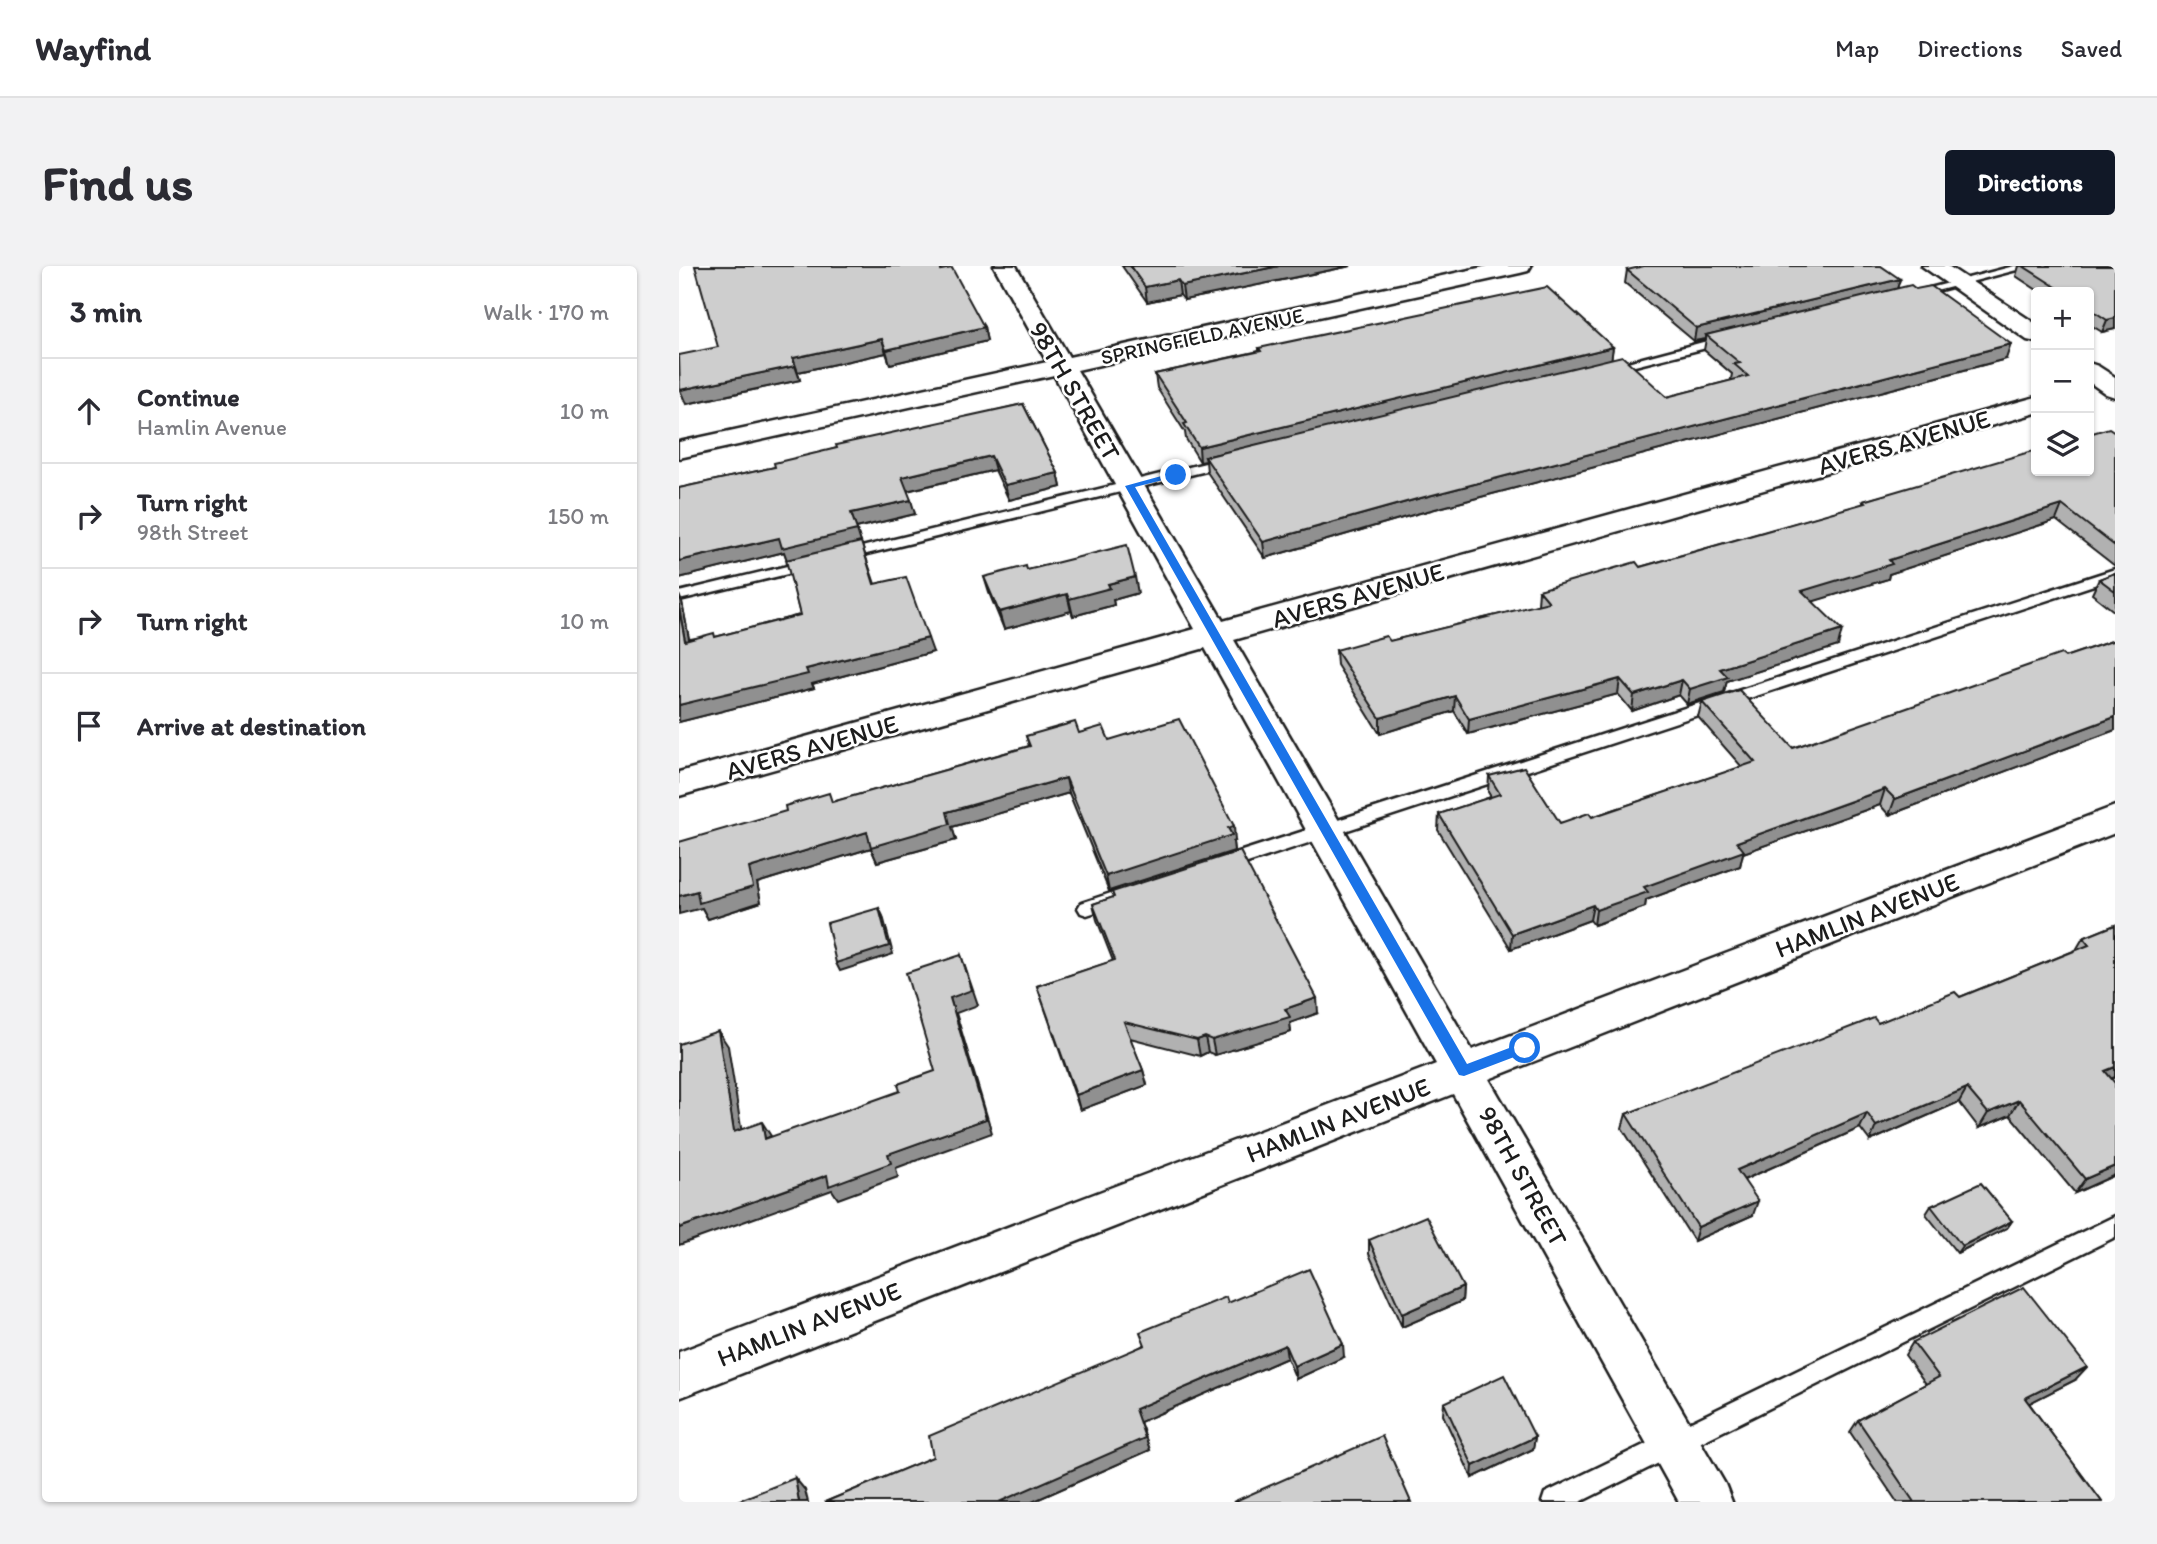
<!DOCTYPE html>
<meta charset="utf-8">
<style>
:root{--surface:#fff;--page:#f2f2f3;--text:#2b2b33;--muted:#7c7c81;--line:#e1e1e2;--accent:#111827}
body{margin:0;font-family:Itim,sans-serif;background:var(--page);color:var(--text)}
.controls{position:absolute;right:21px;top:21px;display:grid;overflow:hidden;border-radius:7px;box-shadow:0 2px 5px #0004}
.controls button{width:63px;height:63px;display:grid;place-items:center;padding:0;border:0;border-bottom:2px solid var(--line);background:var(--surface);color:var(--text);font:35px sans-serif}
.stop{position:absolute;width:21px;height:21px;margin:-16px;border:5px solid #1a73e8;border-radius:50%;background:#fff}
.stop.end{background:#1a73e8;border-color:#fff;box-shadow:0 2px 7px #0008}
.list{margin:0;padding:0;list-style:none}
h2{display:flex;justify-content:space-between;align-items:center;height:91px;margin:0;padding:0 28px;font-size:30px}
h2 small{font-size:23px;font-weight:400;color:var(--muted)}
.list li{display:grid;grid-template-columns:46px 1fr auto;gap:21px;align-items:center;box-sizing:border-box;height:105px;padding:0 28px;border-top:2px solid var(--line)}
.list b{display:block;font-size:26px;white-space:nowrap}
.list p{margin:0;font-size:23px;white-space:nowrap;color:var(--muted)}
.list em{font-size:23px;font-style:normal;color:var(--muted)}
.icon{flex:none;width:38px;height:38px;fill:none;stroke:currentColor;stroke-width:2;stroke-linecap:round;stroke-linejoin:round}
.map{position:relative;flex:none;width:1436px;height:1236px;overflow:hidden;border-radius:7px}
header{display:flex;align-items:center;gap:42px;box-sizing:border-box;height:98px;padding:0 35px;background:var(--surface);border-bottom:2px solid var(--line)}
header strong{font-size:33px}
nav{display:flex;gap:38px;margin-inline-start:auto;font-size:24px}
.intro{display:flex;align-items:center;justify-content:space-between;box-sizing:border-box;height:168px;padding:0 42px}
h1{margin:0;font-size:49px}
.button{padding:18px 32px;border-radius:7px;background:var(--accent);color:#fff;font-size:24px;font-weight:700}
main{display:flex;gap:42px;padding:0 42px}
aside{flex:1;background:var(--surface);border-radius:7px;box-shadow:0 2px 5px #0004}
.map>svg:first-child{display:block}
.lines{fill:none;stroke-linecap:round;stroke-linejoin:round}
.service-casing{stroke:#1c1c1c;stroke-width:5}
.minor-casing{stroke:#1c1c1c;stroke-width:5}
.service{fill:#fff;fill-rule:evenodd}
.minor{fill:#fff;fill-rule:evenodd}
.wall{fill:#b1b1b1;stroke:#1c1c1c;stroke-width:2}
.shaded-wall{fill:#909090;stroke:#1c1c1c;stroke-width:2}
.building{fill:#cecece;stroke:#1c1c1c;stroke-width:2}
.route{fill:#1a73e8}
.labels{text-anchor:middle;dominant-baseline:central;stroke-width:5;stroke-linejoin:round;paint-order:stroke}
.far-street-label{font-size:21px;fill:#1c1c1c;stroke:#fff}
.street-label{font-size:26px;fill:#1c1c1c;stroke:#fff}
</style>
<header>
<strong>Wayfind</strong>
<nav><a>Map</a><a>Directions</a><a>Saved</a></nav>
</header>
<div class="intro"><h1>Find us</h1><a class="button">Directions</a></div>
<main>
<aside>
<h2>3 min<small>Walk · 170 m</small></h2>
<ul class="list">
<li><svg class="icon" aria-label="ahead" viewBox="0 0 24 24"><path d="M12 20V5M6 11l6-6 6 6"/></svg><div><b>Continue</b><p>Hamlin Avenue</p></div><em>10 m</em></li>
<li><svg class="icon" aria-label="right" viewBox="0 0 24 24"><path d="M7 20v-9h11M14 6l5 5-5 5"/></svg><div><b>Turn right</b><p>98th Street</p></div><em>150 m</em></li>
<li><svg class="icon" aria-label="right" viewBox="0 0 24 24"><path d="M7 20v-9h11M14 6l5 5-5 5"/></svg><div><b>Turn right</b></div><em>10 m</em></li>
<li><svg class="icon" aria-label="arrive" viewBox="0 0 24 24"><path d="M6 21V4h12l-3 4 3 4H6"/></svg><div><b>Arrive at destination</b></div></li>
</ul>
</aside>
<div class="map">
<svg width="1436" height="1236" viewBox="0 0 1436 1236">
<rect width="100%" height="100%" fill="#fff"/>
<filter id="ink" filterUnits="userSpaceOnUse"><feTurbulence type="fractalNoise" baseFrequency=".0143" numOctaves="2"/><feDisplacementMap in="SourceGraphic" scale="14" xChannelSelector="R" yChannelSelector="G"/><feConvolveMatrix kernelMatrix="1 2 1 2 8 2 1 2 1" color-interpolation-filters="sRGB"/></filter>
<g filter="url(#ink)">
<g class="lines">
<defs>
<g id="service">
<polygon points="1335,0 1353,0 1234,31 1228,28"/>
<polygon points="1047,70 1053,74 1051,76 928,107 922,103"/>
<polygon points="551,191 557,195 556,198 163,294 156,290 158,287"/>
<polygon points="133,294 138,295 138,301 0,334 0,326"/>
<polygon points="1436,303 1436,312 547,604 535,604 532,599 535,594"/>
<polygon points="438,625 444,627 447,632 444,637 408,649 402,647 399,642 402,637"/>
<polygon points="1436,950 1436,971 901,1236 863,1236 866,1227"/>
</g>
<g id="minor">
<polygon points="315,0 337,0 390,91 809,0 852,0 849,5 841,7 398,104 544,355 1357,131 1357,147 555,374 793,784 1436,540 1436,567 810,813 1046,1218 1053,1236 1000,1236 774,828 0,1132 0,1086 757,798 526,382 0,530 0,506 516,363 375,109 0,192 0,176 368,96"/>
<polygon points="1243,0 1269,0 1357,58 1357,76 1348,74"/>
<polygon points="1410,97 1419,100 1436,111 1436,131 1427,128 1410,116"/>
</g>
</defs>
<use href="#service" class="service-casing"/>
<use href="#minor" class="minor-casing"/>
<use href="#service" class="service"/>
<use href="#minor" class="minor"/>
</g>
<g class="wall">
<polygon points="443,0 672,0 505,34 501,29 468,36"/>
<polygon points="1340,0 1436,0 1436,63 1423,66 1410,58 1410,26 1361,26 1337,10"/>
<polygon points="262,4 305,61 308,75 211,98 207,87 119,106 121,114 7,138"/>
<polygon points="948,4 1221,13 1218,23 1327,93 737,248 586,292 528,206 527,195 521,196 507,173 506,166 478,122 476,108 580,85 580,82 934,81 932,92 988,131 1054,114 1052,113 1053,108 1025,84 1027,73 1015,75 946,17"/>
<polygon points="344,138 379,207 382,221 330,234 316,204 228,225 236,248 177,262 196,318 254,386 133,418 135,422 0,456 3,336 10,373 36,371 121,349 108,294 105,286 0,312 0,222 96,201 158,182"/>
<polygon points="1436,166 1436,300 1377,254 1210,308 1209,313 1134,335 1159,380 1048,415 1045,426 1008,438 1000,429 953,445 939,428 789,468 775,445 701,468 658,399 657,384 711,375 859,339 860,324 961,301 1184,238 1184,235"/>
<polygon points="348,304 459,327 434,334 435,339 394,350 392,345 325,363 310,327 305,311"/>
<polygon points="1436,307 1436,346 1413,328 1420,313"/>
<polygon points="1436,374 1436,464 1210,549 1201,539 1064,587 1061,600 967,634 966,641 915,659 911,654 832,683 759,564 760,548 812,531 809,526 810,510 881,557 913,551 1063,501 1019,451 1023,436 1114,482"/>
<polygon points="400,467 430,474 556,575 554,576 555,585 430,625 390,527 273,561 277,574 198,596 192,582 78,617 82,636 29,653 23,642 107,545 154,536 350,480 347,470"/>
<polygon points="433,626 639,747 611,757 612,766 536,789 529,786 521,790 451,772 464,804 468,819 401,844 358,720 434,695 418,654 414,638 435,631"/>
<polygon points="1436,659 1436,811 1432,813 1436,909 1396,927 1331,849 1300,862 1280,836 1191,875 1181,862 1065,914 1074,949 1015,975 943,862 947,848 1199,757 1281,731 1397,684 1404,672"/>
<polygon points="1252,940 1333,955 1328,962 1278,987 1247,948"/>
<polygon points="690,974 784,1021 783,1035 723,1061 690,988"/>
<polygon points="549,1037 665,1091 617,1113 608,1092 461,1156 471,1184 353,1236 146,1236 254,1191 465,1079"/>
<polygon points="1234,1076 1396,1114 1350,1137 1423,1236 1218,1236 1171,1166 1179,1154 1247,1118 1226,1089"/>
<polygon points="765,1137 856,1171 854,1183 793,1212 764,1149"/>
</g>
<g class="shaded-wall">
<polygon points="600,0 672,0 505,34 503,20"/>
<polygon points="1221,13 1217,26 1027,69 1027,73 1015,75 1017,62"/>
<polygon points="499,14 501,29 468,36 466,21"/>
<polygon points="1436,52 1436,63 1423,66 1428,54"/>
<polygon points="305,61 308,75 211,98 207,84"/>
<polygon points="203,73 207,87 119,106 114,92"/>
<polygon points="1332,78 1327,93 737,248 586,292 584,276 738,233"/>
<polygon points="934,81 932,96 526,191 527,195 521,196 520,181"/>
<polygon points="116,100 121,114 7,138 1,124"/>
<polygon points="312,190 316,204 227,225 223,211"/>
<polygon points="379,207 382,221 330,234 326,219"/>
<polygon points="232,234 236,248 177,262 172,247"/>
<polygon points="1383,239 1377,254 1210,308 1209,313 1119,340 1123,325 1210,294"/>
<polygon points="178,264 200,333 109,297 105,286 0,312 0,295 100,272"/>
<polygon points="456,311 459,327 434,334 435,339 394,350 390,333 429,318"/>
<polygon points="388,328 392,345 325,363 320,346"/>
<polygon points="0,329 3,336 13,389 6,375 0,342"/>
<polygon points="1163,364 1159,380 1048,415 1045,426 1008,438 1011,423 1041,403"/>
<polygon points="249,372 254,386 133,418 135,422 0,456 0,439 127,403"/>
<polygon points="941,413 939,428 789,468 790,453"/>
<polygon points="1003,414 1000,429 953,445 955,429"/>
<polygon points="776,430 775,445 701,468 701,452"/>
<polygon points="1436,451 1436,464 1210,549 1216,533"/>
<polygon points="387,512 390,527 273,561 277,574 198,596 192,582 78,617 82,636 29,653 23,642 0,648 0,630 18,625 70,602 188,566 268,546"/>
<polygon points="1206,523 1201,539 1064,587 1061,600 967,634 966,641 915,659 917,644 1058,576"/>
<polygon points="555,560 556,575 554,576 555,585 430,625 427,610"/>
<polygon points="914,639 911,654 832,683 833,668"/>
<polygon points="200,642 204,650 214,688 161,705 157,697"/>
<polygon points="282,689 299,739 277,747 313,867 217,902 219,911 159,933 153,924 0,979 0,962 307,853 271,732"/>
<polygon points="638,732 639,747 611,757 612,766 536,789 533,774 606,743"/>
<polygon points="39,765 49,780 65,880 55,866"/>
<polygon points="526,771 529,786 521,790 518,774"/>
<polygon points="1436,801 1436,811 1416,820 1426,805"/>
<polygon points="464,804 468,819 401,844 397,829"/>
<polygon points="1288,822 1280,836 1191,875 1197,860"/>
<polygon points="1340,834 1331,849 1300,862 1309,847"/>
<polygon points="1188,847 1181,862 1053,919 1058,904"/>
<polygon points="83,856 92,870 86,873"/>
<polygon points="1436,900 1436,909 1396,927 1406,913"/>
<polygon points="1079,935 1074,949 1015,975 1019,961"/>
<polygon points="1333,955 1328,962 1278,987 1283,980"/>
<polygon points="784,1021 783,1035 723,1061 723,1048"/>
<polygon points="664,1078 665,1091 617,1113 615,1100"/>
<polygon points="606,1079 608,1092 461,1156 471,1184 353,1236 320,1236 456,1143"/>
<polygon points="1408,1101 1396,1114 1335,1145 1346,1132"/>
<polygon points="856,1171 854,1183 793,1212 794,1200"/>
<polygon points="116,1212 126,1224 129,1236 120,1236"/>
</g>
<g class="building">
<polygon points="16,0 261,0 262,4 273,2 305,61 207,84 203,73 114,92 116,100 1,124 0,89 39,81"/>
<polygon points="451,0 600,0 503,20 499,14 466,21"/>
<polygon points="965,0 1202,0 1221,13 1017,62 948,4"/>
<polygon points="1344,0 1436,0 1436,52 1428,54 1410,42 1410,26 1385,26"/>
<polygon points="1232,19 1237,23 1252,20 1332,78 738,233 584,276 526,191 943,90 988,131 1069,110 1055,98 1061,97 1027,69"/>
<polygon points="868,21 934,81 520,181 505,158 508,157 476,108 582,85 580,82"/>
<polygon points="344,138 379,207 326,219 312,190 223,211 232,234 172,247 178,264 103,282 100,272 0,295 0,222 96,201 95,197 158,182 157,179"/>
<polygon points="1430,162 1436,166 1436,280 1383,239 1210,294 1213,298 1123,325 1163,364 1041,403 1049,411 1011,423 1003,414 955,429 941,413 790,453 776,430 701,452 657,384 707,370 711,375 870,336 860,324 957,296 961,301 1186,237 1184,235 1357,184 1357,205 1410,205 1410,168"/>
<polygon points="182,276 195,318 227,311 249,372 127,403 129,408 0,439 0,342 6,375 35,367 36,371 121,349 107,294"/>
<polygon points="448,279 456,311 429,318 431,322 390,333 388,328 320,346 305,311 347,300 348,304"/>
<polygon points="1436,307 1436,325 1420,313"/>
<polygon points="1436,374 1436,451 1216,533 1206,523 1058,576 1065,585 965,621 969,626 917,644 914,639 833,668 760,548 821,528 810,510 845,501 881,557 910,547 913,551 1076,496 1023,436 1060,424 1114,482 1382,388 1386,391"/>
<polygon points="500,453 555,560 549,562 553,569 427,610 387,512 268,546 271,558 192,581 188,566 70,602 74,621 20,637 18,625 0,630 0,576 107,545 106,540 150,527 153,536 351,480 347,470 396,456 400,467 424,460 430,474"/>
<polygon points="561,585 638,732 606,743 611,751 533,774 526,771 518,774 445,756 464,804 397,829 358,720 436,694 414,638 435,631 433,626"/>
<polygon points="200,642 210,680 157,697 148,657"/>
<polygon points="1436,659 1436,801 1426,805 1436,817 1436,900 1406,913 1340,834 1309,847 1288,822 1197,860 1188,847 1058,904 1079,935 1019,961 947,848 1195,752 1199,757 1276,726 1281,731 1410,679 1404,672"/>
<polygon points="282,689 293,724 271,732 307,853 209,888 212,897 150,920 148,909 0,962 0,778 39,765 55,866 83,856 86,873 221,825 219,818 256,805 227,707"/>
<polygon points="1302,917 1333,955 1283,980 1252,940"/>
<polygon points="747,950 784,1021 723,1048 690,974"/>
<polygon points="630,1003 664,1078 615,1100 606,1079 456,1143 466,1172 320,1236 146,1236 254,1191 250,1170 466,1079 461,1066 547,1031 549,1037"/>
<polygon points="1345,1021 1408,1101 1346,1132 1423,1236 1235,1236 1179,1154 1260,1111 1234,1076"/>
<polygon points="825,1109 856,1171 794,1200 765,1137"/>
<polygon points="703,1170 732,1236 554,1236"/>
<polygon points="116,1212 120,1236 56,1236"/>
</g>
</g>
<polygon class="route" points="497,206 500,210 456,221 788,798 846,776 853,782 851,785 785,810 780,809 446,220"/>
<g class="labels">
<g class="far-street-label">
<text transform="translate(523 70) rotate(-12)">SPRINGFIELD AVENUE</text>
</g>
<g class="street-label">
<text transform="translate(396 125) rotate(60)">98TH STREET</text>
<text transform="translate(1225 176) rotate(-16)">AVERS AVENUE</text>
<text transform="translate(679 329) rotate(-16)">AVERS AVENUE</text>
<text transform="translate(133 481) rotate(-16)">AVERS AVENUE</text>
<text transform="translate(1188 649) rotate(-21)">HAMLIN AVENUE</text>
<text transform="translate(659 854) rotate(-21)">HAMLIN AVENUE</text>
<text transform="translate(844 910) rotate(61)">98TH STREET</text>
<text transform="translate(130 1058) rotate(-21)">HAMLIN AVENUE</text>
</g>
</g>
</svg>
<div class="controls">
<button>+</button>
<button>−</button>
<button><svg class="icon" aria-label="layers" viewBox="0 0 24 24"><path d="M12 4l9 5-9 5-9-5zM3 14l9 5 9-5"/></svg></button>
</div>
<div class="stop" style="left:846px;top:782px"></div>
<div class="stop end" style="left:497px;top:209px"></div>
</div>
</main>
